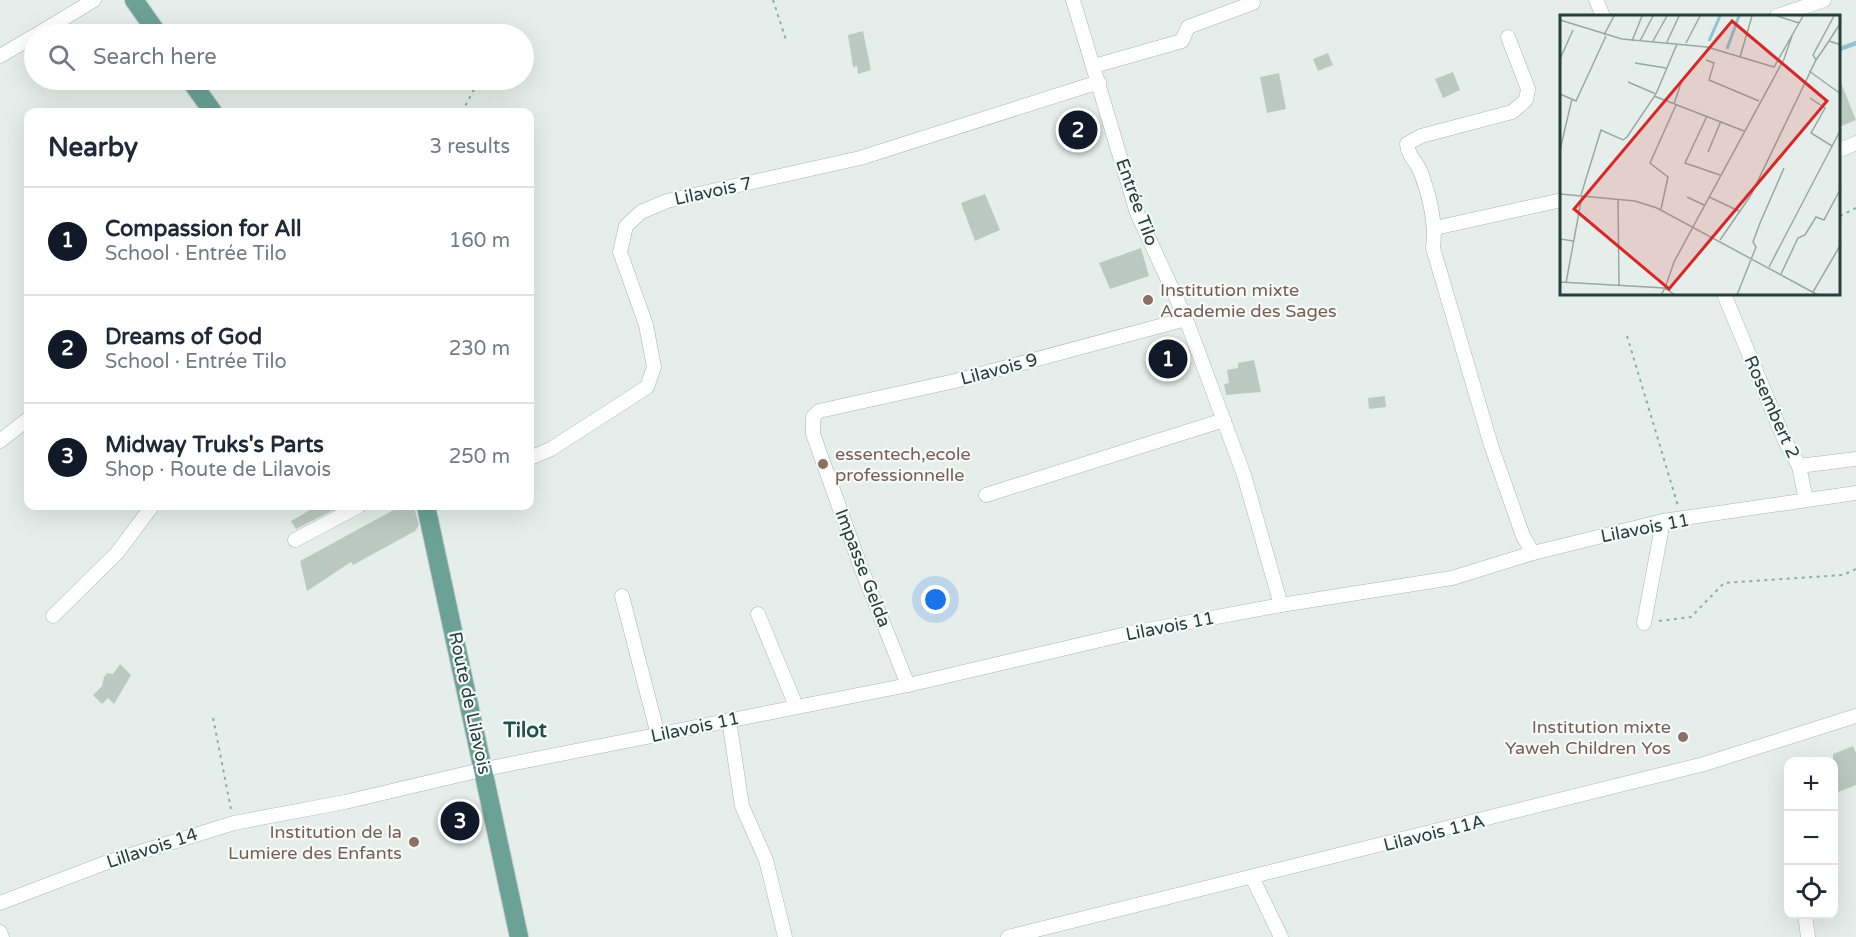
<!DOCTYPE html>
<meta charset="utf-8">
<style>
:root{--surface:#fff;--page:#f6f6f7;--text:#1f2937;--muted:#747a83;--line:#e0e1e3;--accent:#111827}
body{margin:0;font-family:"Varela Round",sans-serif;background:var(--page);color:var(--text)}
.controls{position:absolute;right:18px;bottom:18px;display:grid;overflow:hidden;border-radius:12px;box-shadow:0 6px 24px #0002}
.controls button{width:54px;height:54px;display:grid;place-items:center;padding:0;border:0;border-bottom:2px solid var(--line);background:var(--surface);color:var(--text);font:30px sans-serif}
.you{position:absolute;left:936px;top:600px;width:21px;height:21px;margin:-15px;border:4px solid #fff;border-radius:50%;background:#1a73e8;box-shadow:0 0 0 9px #1a73e833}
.badge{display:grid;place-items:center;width:39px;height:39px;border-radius:50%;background:var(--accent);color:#fff;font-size:20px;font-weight:700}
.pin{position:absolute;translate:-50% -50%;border:3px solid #fff;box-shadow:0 2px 6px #0006}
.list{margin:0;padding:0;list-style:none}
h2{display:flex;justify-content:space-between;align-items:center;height:78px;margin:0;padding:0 24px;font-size:26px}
h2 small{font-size:20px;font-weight:400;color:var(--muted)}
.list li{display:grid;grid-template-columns:39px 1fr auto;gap:18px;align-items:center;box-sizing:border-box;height:108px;padding:0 24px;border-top:2px solid var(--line)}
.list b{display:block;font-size:22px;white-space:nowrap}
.list p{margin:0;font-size:20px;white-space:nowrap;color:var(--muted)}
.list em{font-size:20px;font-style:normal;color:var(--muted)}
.icon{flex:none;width:33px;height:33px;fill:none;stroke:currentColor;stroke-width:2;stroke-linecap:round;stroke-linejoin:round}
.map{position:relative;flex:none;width:1856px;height:937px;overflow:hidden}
.search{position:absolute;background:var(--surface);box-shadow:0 6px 24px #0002;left:24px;top:24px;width:510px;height:66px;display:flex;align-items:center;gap:15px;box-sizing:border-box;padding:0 21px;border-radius:33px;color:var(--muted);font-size:22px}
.panel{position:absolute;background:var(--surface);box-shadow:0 6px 24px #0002;left:24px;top:108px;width:510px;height:402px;border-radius:12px}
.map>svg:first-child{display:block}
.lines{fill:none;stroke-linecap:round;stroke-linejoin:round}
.stream{stroke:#90c4d0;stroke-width:4.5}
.building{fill:#bbc9c3}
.minor-casing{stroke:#a8b6b1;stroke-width:15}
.major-casing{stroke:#c2c9c8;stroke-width:20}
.path{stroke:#87b0a4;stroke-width:2;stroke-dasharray:3 4.5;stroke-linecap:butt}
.minor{stroke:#fff;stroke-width:14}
.major{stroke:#6ca295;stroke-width:18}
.education-dot{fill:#8d6e63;stroke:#f6faf8;stroke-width:2}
.labels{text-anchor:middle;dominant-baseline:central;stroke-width:4.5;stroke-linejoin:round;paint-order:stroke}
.street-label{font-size:18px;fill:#253f39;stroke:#f6faf8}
.education-label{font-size:18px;fill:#785e54;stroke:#f6faf8;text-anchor:start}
.quarter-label{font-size:21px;font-weight:bold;fill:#215147;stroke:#f6faf8}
.inset-river{fill:none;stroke:#90c4d0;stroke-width:3}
.inset-road{fill:none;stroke:#98a8a3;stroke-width:1.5}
.view{fill:#d62828;fill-opacity:0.15;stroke:#d62828;stroke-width:3}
.inset-edge{fill:none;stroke:#253f39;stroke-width:3}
</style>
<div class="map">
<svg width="1856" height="937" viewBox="0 0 1856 937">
<rect width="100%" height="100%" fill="#e5eeea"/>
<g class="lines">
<polyline class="stream" points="1840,49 1856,43"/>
</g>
<g class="building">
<polygon points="863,31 871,70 858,74 857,66 853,67 848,35"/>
<polygon points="1328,53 1333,65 1318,71 1313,59"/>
<polygon points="1453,72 1460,90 1443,98 1435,79"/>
<polygon points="1279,73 1286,109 1267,113 1260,77"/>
<polygon points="1839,78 1856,120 1839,127"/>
<polygon points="985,194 1000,230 975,241 961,203"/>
<polygon points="1141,248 1149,276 1110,289 1099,263"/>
<polygon points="1254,360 1261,392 1226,395 1224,384 1229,383 1227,370 1238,368 1238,363"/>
<polygon points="1385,396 1386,407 1369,409 1368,398"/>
<polygon points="317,506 341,506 296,529 291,521"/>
<polygon points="401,506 408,506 415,510 419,525 415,531 353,565 351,562 307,591 300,561"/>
<polygon points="120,664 131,675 114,704 108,698 102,704 93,695 102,686 104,677 107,673 113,674"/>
<polygon points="1853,746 1856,753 1856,785 1833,794 1833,754"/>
</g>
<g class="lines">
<defs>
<g id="minor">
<polyline points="1073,0 1137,213 1186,319 1244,475 1281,605"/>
<polyline points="1596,0 1603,16"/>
<polyline points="1777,16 1824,0"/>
<polyline points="38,34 94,0"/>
<path d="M1508 37 1528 89 1526 100 1512 112 1421 136 1407 144C1408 157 1417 161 1421 173 1430 197 1436 224 1433 248L1491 445 1523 536 1533 553"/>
<polyline points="0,56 34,36"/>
<polyline points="1094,66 1182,41 1188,27 1253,3"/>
<polyline points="1840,150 1856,143"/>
<polyline points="1435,228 1562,200"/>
<polyline points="1724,294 1785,441 1799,466 1856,459"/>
<polyline points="0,441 28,419"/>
<polyline points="530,458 551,449 647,387 654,367 646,325 620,252 626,226 641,212 667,201 860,158 1099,82"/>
<polyline points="1799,466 1806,500"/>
<polyline points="986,495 1224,420"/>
<polyline points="295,540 359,506"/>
<polyline points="622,596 658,735"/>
<polyline points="758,614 796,706"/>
<polyline points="53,616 117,553 152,506"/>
<polyline points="1644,623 1663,521"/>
<polyline points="908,685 860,565 813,434 813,417 819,411 955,381 1186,319"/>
<polyline points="729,720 742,806 766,860 785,937"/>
<polyline points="1252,877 1281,937"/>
<polyline points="0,903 105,863 234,823 345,802 485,769 908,685 1126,634 1281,605 1452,578 1533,553 1663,521 1856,493"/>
<polyline points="1805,914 1808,937"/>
<polyline points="0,932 2,937"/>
<polyline points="1008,937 1704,764 1856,716"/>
</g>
<g id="major">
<polyline points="134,0 158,34"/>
<polyline points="190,80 213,112"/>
<polyline points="426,506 519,937"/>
</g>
</defs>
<use href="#minor" class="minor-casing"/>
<use href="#major" class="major-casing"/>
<g class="path">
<polyline points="773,0 786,40"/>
<polyline points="462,112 479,80"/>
<polyline points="1840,216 1856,208"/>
<polyline points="1627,336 1678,506"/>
<polyline points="1659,621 1691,617 1724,583 1843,575 1856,569"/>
<polyline points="213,718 231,809"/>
</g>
<use href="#minor" class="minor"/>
<use href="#major" class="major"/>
</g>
<g class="education-dot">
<circle cx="1148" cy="300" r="6"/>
<circle cx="823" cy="464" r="6"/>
<circle cx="1683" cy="737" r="6"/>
<circle cx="414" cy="842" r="6"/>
</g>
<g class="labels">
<g class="street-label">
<text transform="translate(713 191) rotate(-12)">Lilavois 7</text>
<text transform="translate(1137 202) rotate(70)">Entrée Tilo</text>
<text transform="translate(999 369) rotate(-15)">Lilavois 9</text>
<text transform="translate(1772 407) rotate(66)">Rosembert 2</text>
<text transform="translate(1645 528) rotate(-11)">Lilavois 11</text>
<text transform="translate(863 568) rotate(69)">Impasse Gelda</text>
<text transform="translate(1170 626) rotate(-11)">Lilavois 11</text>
<text transform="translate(470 703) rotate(78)">Route de Lilavois</text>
<text transform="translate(695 727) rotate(-12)">Lilavois 11</text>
<text transform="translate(1434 833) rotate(-14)">Lilavois 11A</text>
<text transform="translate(152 848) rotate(-18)">Lillavois 14</text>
</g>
<g class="education-label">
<text x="1160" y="290">Institution mixte<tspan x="1160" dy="21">Academie des Sages</tspan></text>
<text x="835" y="454">essentech,ecole<tspan x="835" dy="21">professionnelle</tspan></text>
<text x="1671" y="727" text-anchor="end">Institution mixte<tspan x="1671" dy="21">Yaweh Children Yos</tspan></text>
<text x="402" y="832" text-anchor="end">Institution de la<tspan x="402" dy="21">Lumiere des Enfants</tspan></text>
</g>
<g class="quarter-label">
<text x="525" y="730">Tilot</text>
</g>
</g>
<g transform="translate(1560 15)">
<rect width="280" height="280" fill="#e5eeea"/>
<path class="inset-river" d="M149 26 160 1M167 34 179 1"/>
<path class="inset-road" d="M217 1 239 8M0 5 62 24 147 32 214 52 243 1M44 20 54 1M72 26 82 1M80 26 93 1M93 26 107 1M269 26 281 7M107 27 119 1M126 28 140 1M180 42 192 1M0 44 13 15M146 45 154 48 149 65 199 86M256 45 253 40 274 1M75 48 106 53M249 56 281 79M68 67 96 79M0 79 16 86 46 21M94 81 184 116M250 83 265 93 251 118 272 131M114 89 121 68M147 101 125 148 160 160M0 135 12 84M148 137 161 106M0 179 75 186 97 193 258 280M21 180 41 115 63 125 67 122 96 79 117 29M127 182 144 190M149 182 179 196M58 185 59 270M101 194 108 162 90 148 116 90M160 225 191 180 256 45 269 26 281 30M0 233 1 224 13 226M209 252 281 114M221 259 238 223 245 220 256 202 264 205 281 173M0 267 105 273 101 280M6 268 22 181M253 277 281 229M115 280 105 273 114 247 224 44 232 21M177 280 196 232 193 227 200 208 224 153"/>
<path class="view" d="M172 6 267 86 109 274 14 194Z"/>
<rect width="280" height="280" class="inset-edge"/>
</g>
</svg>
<div class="controls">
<button>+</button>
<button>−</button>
<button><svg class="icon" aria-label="locate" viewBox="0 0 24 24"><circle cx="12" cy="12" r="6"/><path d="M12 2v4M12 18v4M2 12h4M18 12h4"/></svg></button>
</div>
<div class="you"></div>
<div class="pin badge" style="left:1168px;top:359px">1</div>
<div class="pin badge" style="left:1078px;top:130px">2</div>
<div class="pin badge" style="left:460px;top:821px">3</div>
<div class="search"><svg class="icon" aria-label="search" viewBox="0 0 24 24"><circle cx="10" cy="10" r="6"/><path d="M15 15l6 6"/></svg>Search here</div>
<section class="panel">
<h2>Nearby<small>3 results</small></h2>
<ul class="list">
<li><span class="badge">1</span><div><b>Compassion for All</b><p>School · Entrée Tilo</p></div><em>160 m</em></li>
<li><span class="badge">2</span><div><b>Dreams of God</b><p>School · Entrée Tilo</p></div><em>230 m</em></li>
<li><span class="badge">3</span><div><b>Midway Truks's Parts</b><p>Shop · Route de Lilavois</p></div><em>250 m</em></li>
</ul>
</section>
</div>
